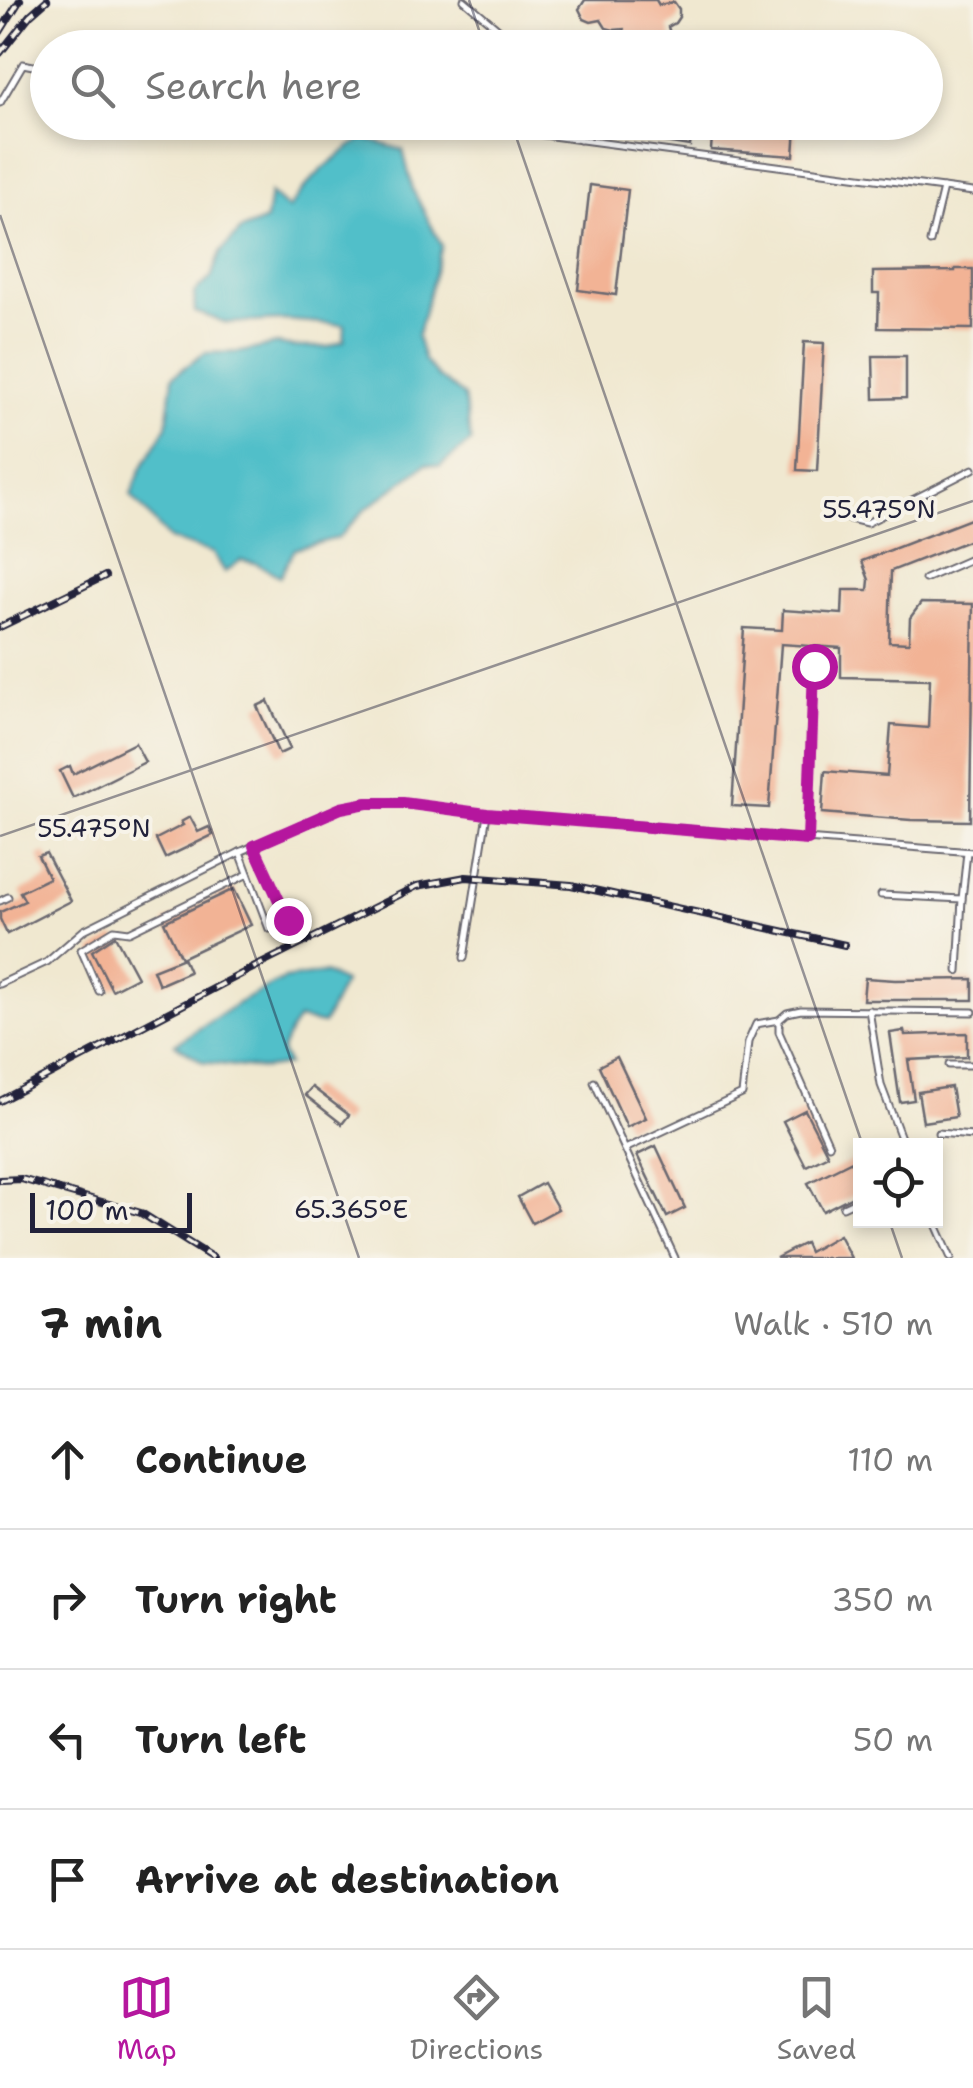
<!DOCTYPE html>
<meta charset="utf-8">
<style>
:root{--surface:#fff;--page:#f6f6f6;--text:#222;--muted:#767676;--line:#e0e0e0;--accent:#b5179e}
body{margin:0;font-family:"Shantell Sans",sans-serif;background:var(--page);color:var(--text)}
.controls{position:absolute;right:30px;bottom:30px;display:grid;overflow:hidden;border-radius:0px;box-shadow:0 5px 15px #0003}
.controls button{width:90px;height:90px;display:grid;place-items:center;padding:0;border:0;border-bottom:2px solid var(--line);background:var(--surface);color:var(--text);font:50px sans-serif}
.scale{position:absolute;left:30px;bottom:25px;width:162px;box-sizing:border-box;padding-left:10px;border:5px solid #22223b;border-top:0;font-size:28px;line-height:35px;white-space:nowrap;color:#22223b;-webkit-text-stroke:8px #f7f3e8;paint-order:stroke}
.stop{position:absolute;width:30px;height:30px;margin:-22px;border:8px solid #b5179e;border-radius:50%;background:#fff}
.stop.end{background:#b5179e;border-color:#fff;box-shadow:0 2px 10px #0008}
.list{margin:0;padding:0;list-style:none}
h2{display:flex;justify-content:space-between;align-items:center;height:130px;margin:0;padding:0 40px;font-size:42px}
h2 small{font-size:32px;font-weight:400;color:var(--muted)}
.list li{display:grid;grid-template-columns:65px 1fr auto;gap:30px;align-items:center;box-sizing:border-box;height:140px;padding:0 40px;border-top:2px solid var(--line)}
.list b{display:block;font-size:38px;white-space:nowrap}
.list em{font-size:32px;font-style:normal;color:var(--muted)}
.icon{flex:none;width:55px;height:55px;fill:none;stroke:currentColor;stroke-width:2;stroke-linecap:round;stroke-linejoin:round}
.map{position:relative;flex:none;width:973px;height:1258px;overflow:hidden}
.search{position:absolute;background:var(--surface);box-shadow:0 5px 15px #0003;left:30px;right:30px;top:30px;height:110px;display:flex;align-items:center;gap:25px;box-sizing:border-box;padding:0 35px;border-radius:55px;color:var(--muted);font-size:38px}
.sheet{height:690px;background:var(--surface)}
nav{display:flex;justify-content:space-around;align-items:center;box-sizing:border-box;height:140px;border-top:2px solid var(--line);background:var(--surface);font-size:28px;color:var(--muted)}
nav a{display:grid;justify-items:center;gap:5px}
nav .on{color:var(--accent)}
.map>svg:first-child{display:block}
.water{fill:#51bfc9;stroke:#3a7082;stroke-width:2.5}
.building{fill:#f2b395}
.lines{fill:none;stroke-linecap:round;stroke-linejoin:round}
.lane-casing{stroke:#6a676f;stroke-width:9}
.lane{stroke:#fff;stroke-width:5}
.rail-casing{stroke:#22223b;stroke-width:8}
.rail{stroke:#f7f3e8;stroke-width:4;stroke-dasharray:11;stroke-linecap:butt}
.route{stroke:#b5179e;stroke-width:12}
.ticks{fill:none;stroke:#22223b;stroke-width:2.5;stroke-opacity:0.45}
.ticks-label{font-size:25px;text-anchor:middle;fill:#22223b;stroke:#f7f3e8;stroke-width:8;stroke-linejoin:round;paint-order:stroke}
</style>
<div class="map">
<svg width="973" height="1258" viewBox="0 0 973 1258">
<rect width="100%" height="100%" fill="#f7f3e8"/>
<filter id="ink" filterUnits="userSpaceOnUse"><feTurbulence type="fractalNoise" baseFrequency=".01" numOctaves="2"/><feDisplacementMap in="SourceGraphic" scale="20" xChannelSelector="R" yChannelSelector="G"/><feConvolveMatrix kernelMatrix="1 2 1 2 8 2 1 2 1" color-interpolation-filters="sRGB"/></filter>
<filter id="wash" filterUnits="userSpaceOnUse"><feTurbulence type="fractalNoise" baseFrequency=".0048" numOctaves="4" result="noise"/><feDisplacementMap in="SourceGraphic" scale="40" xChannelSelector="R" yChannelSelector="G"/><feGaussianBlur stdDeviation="2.25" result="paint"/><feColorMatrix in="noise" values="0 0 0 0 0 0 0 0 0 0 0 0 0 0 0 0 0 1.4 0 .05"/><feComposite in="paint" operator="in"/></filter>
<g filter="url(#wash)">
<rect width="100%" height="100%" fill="#f0e8d0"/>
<g class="water">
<path d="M363 138 403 150 413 190 442 246 417 337 424 360 438 377 464 396 471 442 440 466 426 464 366 509 338 538 295 549 280 576 255 563 241 560 225 572 213 553 169 539 131 495 141 469 167 426 173 376 205 353 241 352 277 344 295 347H328L344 341 345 325 285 320 227 323 195 312 194 293 211 278 220 253 241 230 266 220 270 193 288 209C312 176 330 161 363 138Z"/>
<polygon points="324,973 344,982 323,1024 298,1019 290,1031 281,1052 288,1065 261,1069 203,1062 175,1044 240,1002 284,979"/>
</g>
<g id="blocks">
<g class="building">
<polygon points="585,0 656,0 659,5 674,2 679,9 679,17 675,23 668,27 671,36 669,43 664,48 654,48 647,39 636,40 629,38 624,29 614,30 606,28 601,20 591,22 584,19 579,9"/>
<polygon points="641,122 693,124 690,146 639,138"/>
<polygon points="713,122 796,126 794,156 711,150"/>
<polygon points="590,185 628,190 616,295 578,290"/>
<polygon points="955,269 973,269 973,329 878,328 879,293 873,293 873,272 955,271"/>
<polygon points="804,342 824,343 817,471 797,470"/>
<polygon points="873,356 906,356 906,398 874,399"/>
<polygon points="973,518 973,539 891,571 889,642 909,643 910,618 921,603 973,604 970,821 911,820 822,813 825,771 887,776 891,725 928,728 930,679 841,677 841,648 781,644 769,808 732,806 744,628 782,630 783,610 842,614 843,590 868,590 869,580 862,561"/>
<polygon points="268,701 290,749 279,754 257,706"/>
<polygon points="135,743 145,762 73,798 60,771 70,766 73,774"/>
<polygon points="190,817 198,832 209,827 213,835 165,858 156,839 183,825 181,822"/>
<polygon points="46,853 71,901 7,934 0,919 0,912 25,901 20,892 49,878 38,856"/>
<polygon points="234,889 251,925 181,958 164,922"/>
<polygon points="115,936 137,977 112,990 92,951"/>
<polygon points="183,958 189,972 159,985 153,970"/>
<polygon points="865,978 895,980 973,979 973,1000 863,1000"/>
<polygon points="904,1031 905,1035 967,1033 967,1057 908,1060 914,1100 900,1102 890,1033"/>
<polygon points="617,1057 646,1118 627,1127 599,1066"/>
<polygon points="312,1087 349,1115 342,1124 305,1095"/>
<polygon points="951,1087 956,1117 923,1122 918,1092"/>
<polygon points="805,1110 828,1155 806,1166 783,1121"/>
<polygon points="656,1146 685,1208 667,1217 637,1155"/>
<polygon points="860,1157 860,1192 823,1211 808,1183"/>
<polygon points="543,1183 558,1209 532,1223 518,1197"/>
<polygon points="839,1235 851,1258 776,1258 805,1243 809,1252"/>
</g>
</g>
</g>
<g filter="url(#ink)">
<use href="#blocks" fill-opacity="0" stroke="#6a676f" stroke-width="2.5"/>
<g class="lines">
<defs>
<g id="lane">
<polyline points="464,0 521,48"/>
<polyline points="0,103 23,64 48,69"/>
<polyline points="446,122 973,192"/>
<polyline points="572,122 580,140"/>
<polyline points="930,242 943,188"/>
<polyline points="842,507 846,518 867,523 973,469"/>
<polyline points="925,579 973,558"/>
<polyline points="808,840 814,666"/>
<polyline points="240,852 269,929 287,920 254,846"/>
<polyline points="881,895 962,899 967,852"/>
<polyline points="0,901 8,897"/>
<polyline points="464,958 487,814"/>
<polyline points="958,971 962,899"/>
<polyline points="0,984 47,962 84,930 240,852 341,808 367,803 403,803 487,814 973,852"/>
<polyline points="99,991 81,950 114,930 129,932 248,874"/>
<polyline points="869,1010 881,1085 904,1146"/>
<polyline points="949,1065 973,1065"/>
<polyline points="594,1082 675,1258"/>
<polyline points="938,1133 973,1136"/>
<polyline points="829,1145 779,1032 779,1020 787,1013 801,1010 973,1012"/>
<polyline points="625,1149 742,1094 748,1042 756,1024 779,1020"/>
<polyline points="843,1207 860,1199"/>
<polyline points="934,1220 951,1258"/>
</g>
</defs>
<use href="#lane" class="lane-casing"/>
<use href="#lane" class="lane"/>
<defs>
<g id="rail">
<polyline points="0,32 20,0"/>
<polyline points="0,53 30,15 47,0"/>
<polyline points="0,627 105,576"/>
<polyline points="0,1101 249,970 417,886 466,877 571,885 845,945"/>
<polyline points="0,1180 21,1179 141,1213 213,1258"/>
</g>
</defs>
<use href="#rail" class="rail-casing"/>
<use href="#rail" class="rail"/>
</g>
</g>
<g class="lines" filter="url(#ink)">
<polyline class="route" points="288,920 254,846 341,808 367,803 403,803 487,814 808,840 814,666"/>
</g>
<path class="ticks" d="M469 0 485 48M511 122 863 1146M0 215 359 1258M0 836 973 501M889 1220 902 1258"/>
<g class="ticks-label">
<text x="879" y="518">55.475°N</text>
<text x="94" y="837">55.475°N</text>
<text x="351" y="1218">65.365°E</text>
</g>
</svg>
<div class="controls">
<button><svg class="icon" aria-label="locate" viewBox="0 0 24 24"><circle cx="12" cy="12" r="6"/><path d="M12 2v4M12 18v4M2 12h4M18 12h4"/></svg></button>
</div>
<div class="scale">100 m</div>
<div class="stop" style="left:814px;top:666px"></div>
<div class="stop end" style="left:288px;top:920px"></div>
<div class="search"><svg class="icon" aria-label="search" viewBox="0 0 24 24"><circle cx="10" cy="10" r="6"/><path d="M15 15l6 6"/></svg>Search here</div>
</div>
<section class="sheet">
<h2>7 min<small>Walk · 510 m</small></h2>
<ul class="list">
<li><svg class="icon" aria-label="ahead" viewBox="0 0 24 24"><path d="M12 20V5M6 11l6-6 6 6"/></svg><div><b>Continue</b></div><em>110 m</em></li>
<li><svg class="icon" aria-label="right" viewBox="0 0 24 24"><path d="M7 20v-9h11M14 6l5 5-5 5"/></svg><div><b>Turn right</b></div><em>350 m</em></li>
<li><svg class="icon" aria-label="left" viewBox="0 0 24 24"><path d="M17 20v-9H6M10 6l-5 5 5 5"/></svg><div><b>Turn left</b></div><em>50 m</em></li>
<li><svg class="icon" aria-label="arrive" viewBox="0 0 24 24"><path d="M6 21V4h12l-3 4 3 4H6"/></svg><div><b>Arrive at destination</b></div></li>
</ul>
</section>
<nav>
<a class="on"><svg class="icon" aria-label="map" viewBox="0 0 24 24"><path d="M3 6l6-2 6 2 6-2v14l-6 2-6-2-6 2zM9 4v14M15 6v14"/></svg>Map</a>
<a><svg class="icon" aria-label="directions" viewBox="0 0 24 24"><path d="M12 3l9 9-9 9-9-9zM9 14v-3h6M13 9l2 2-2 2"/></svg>Directions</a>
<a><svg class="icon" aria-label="saved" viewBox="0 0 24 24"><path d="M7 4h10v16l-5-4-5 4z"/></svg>Saved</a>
</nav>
